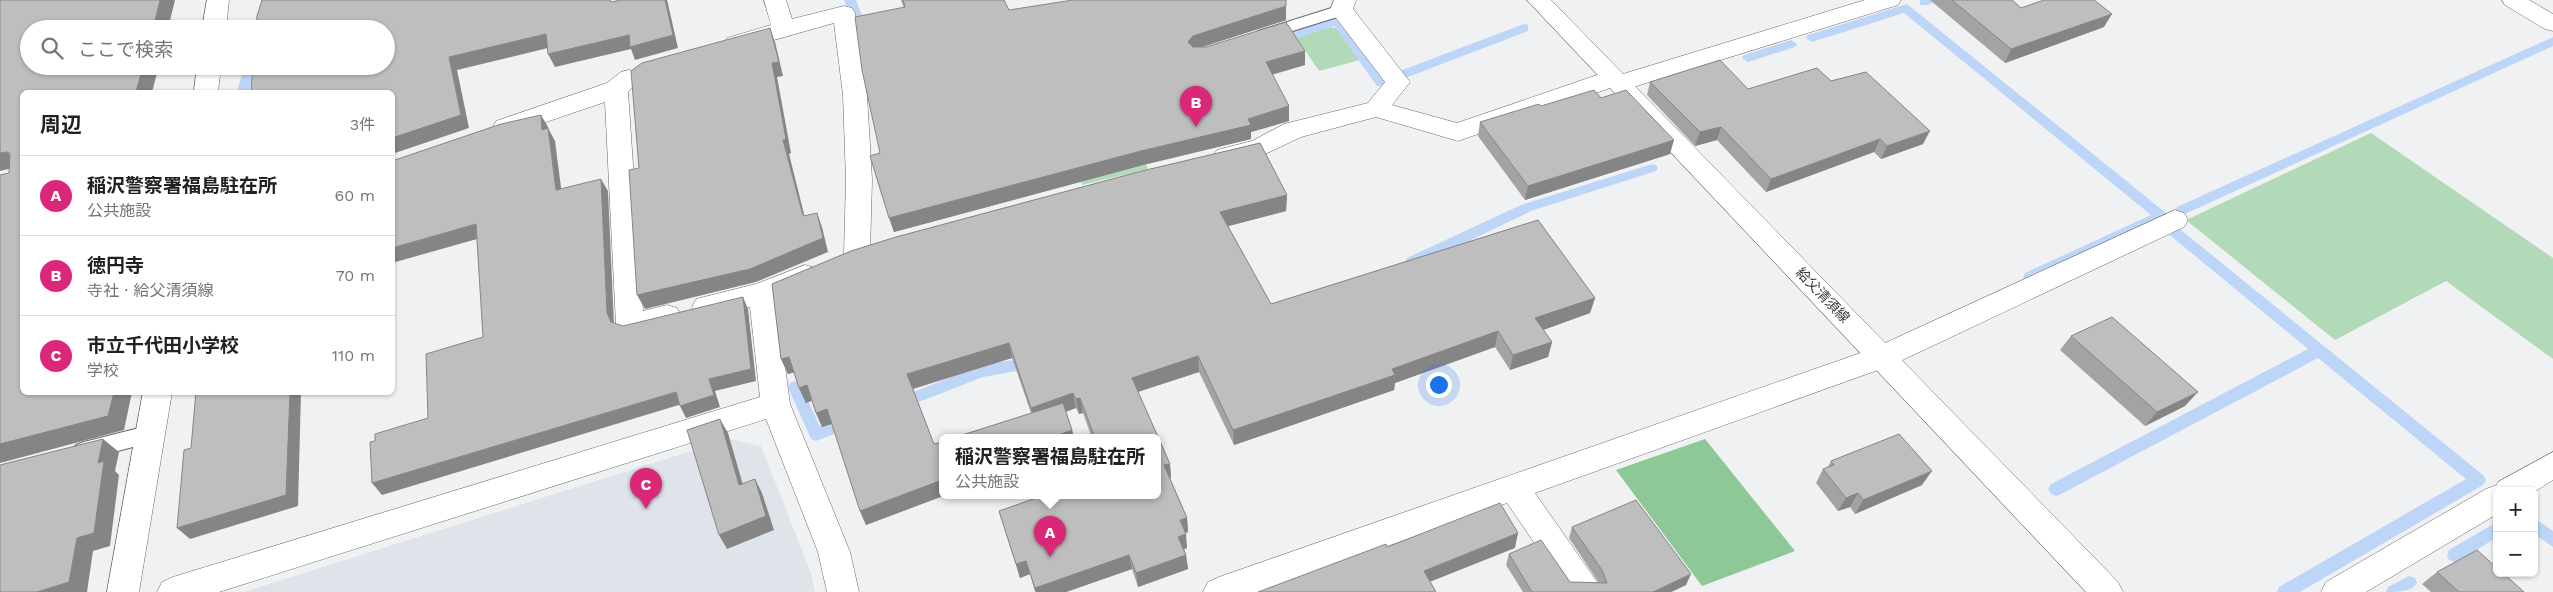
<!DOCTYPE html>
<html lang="ja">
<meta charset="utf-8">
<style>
:root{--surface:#fff;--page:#f2f2f2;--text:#202124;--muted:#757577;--line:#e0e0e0;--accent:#db2777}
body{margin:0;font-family:"Work Sans","Noto Sans JP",sans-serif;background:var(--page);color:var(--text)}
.controls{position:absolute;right:15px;bottom:15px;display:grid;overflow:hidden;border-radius:8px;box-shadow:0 1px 4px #0004}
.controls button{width:45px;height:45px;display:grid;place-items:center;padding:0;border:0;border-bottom:1px solid var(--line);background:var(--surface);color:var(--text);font:25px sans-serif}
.you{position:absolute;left:1438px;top:384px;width:18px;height:18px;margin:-12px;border:4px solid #fff;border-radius:50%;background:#1a73e8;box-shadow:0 0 0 8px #1a73e833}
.badge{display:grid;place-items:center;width:32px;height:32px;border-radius:50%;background:var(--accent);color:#fff;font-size:16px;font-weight:700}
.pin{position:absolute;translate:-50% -41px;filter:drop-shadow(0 1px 2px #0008)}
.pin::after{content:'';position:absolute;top:26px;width:18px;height:15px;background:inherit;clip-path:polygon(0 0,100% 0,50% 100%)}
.popup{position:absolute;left:939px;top:434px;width:222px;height:65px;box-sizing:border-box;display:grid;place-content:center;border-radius:8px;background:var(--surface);filter:drop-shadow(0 1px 4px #0005);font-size:16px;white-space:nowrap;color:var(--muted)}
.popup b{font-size:19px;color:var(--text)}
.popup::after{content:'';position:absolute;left:50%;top:100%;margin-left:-10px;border:10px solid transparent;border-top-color:var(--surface)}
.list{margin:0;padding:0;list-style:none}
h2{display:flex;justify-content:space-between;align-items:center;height:65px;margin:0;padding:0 20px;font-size:21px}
h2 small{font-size:16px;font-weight:400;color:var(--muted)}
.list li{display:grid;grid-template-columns:32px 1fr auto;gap:15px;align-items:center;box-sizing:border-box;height:80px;padding:0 20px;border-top:1px solid var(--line)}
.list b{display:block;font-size:19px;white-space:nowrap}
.list p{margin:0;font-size:16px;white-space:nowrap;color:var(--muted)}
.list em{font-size:16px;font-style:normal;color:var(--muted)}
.icon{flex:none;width:28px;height:28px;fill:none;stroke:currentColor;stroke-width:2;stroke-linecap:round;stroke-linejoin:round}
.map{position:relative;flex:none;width:2553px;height:592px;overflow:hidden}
.search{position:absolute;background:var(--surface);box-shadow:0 1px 4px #0004;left:20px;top:20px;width:375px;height:55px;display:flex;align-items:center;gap:12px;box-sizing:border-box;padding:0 18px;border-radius:28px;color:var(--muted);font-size:19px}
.panel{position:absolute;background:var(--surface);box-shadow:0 1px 4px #0004;left:20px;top:90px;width:375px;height:305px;border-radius:8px}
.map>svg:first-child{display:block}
.built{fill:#dee4ea}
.green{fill:#b2dab8}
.forest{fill:#8ec897}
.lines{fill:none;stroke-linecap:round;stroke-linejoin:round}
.stream{fill:#bdd6f8;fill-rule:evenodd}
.service-casing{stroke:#666768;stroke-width:2}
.minor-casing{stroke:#666768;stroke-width:1}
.secondary-casing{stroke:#666768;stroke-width:1}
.service{fill:#fff;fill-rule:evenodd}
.minor{fill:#fff;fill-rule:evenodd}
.secondary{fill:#fff;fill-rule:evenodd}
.wall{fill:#a4a3a4}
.shaded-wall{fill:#868586}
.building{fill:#bfbebf;stroke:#868586}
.labels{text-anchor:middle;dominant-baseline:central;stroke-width:4.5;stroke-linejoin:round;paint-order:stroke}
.street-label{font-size:14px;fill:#373738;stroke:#fff}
</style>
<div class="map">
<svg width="2553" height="592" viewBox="0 0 2553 592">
<rect width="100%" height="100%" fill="#f0f1f2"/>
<polygon class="built" points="729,439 761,446 811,573 815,592 244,592"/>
<g class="green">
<polygon points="1331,27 1339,29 1360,60 1319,71 1296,37"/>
<polygon points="2371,133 2553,258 2553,359 2446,281 2335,340 2186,220"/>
<polygon points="1138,143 1148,169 1082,185 1072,159"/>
</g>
<polygon class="forest" points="1705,439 1795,551 1702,586 1616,470"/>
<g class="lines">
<g class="stream">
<polygon points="844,0 856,0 869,34 867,37 859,37 857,34"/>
<polygon points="1920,0 1937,0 1928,5 1920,5"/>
<polygon points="1907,4 2166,213 2168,216 2166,219 2035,281 2025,281 2023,277 2025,273 2151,215 1904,13 1812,42 1806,38 1808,35"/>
<polygon points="1337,17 1341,18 1385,80 1387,83 1385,86 1377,86 1334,26 1277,45 1271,41 1273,38"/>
<polygon points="1524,24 1528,25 1528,31 1408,77 1404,78 1398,74 1400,71"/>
<polygon points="2553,37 2553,46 2187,213 2182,215 2175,210 2177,207"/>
<polygon points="1791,40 1797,44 1795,47 1748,62 1742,58 1744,55"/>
<polygon points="244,66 256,66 249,92 237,92"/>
<polygon points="1652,164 1656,165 1658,168 1656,171 1531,211 1417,266 1412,267 1405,262 1407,258 1521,205"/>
<polygon points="2176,228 2181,230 2483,475 2486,480 2483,485 2300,592 2277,592 2279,587 2466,479 2318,358 2061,494 2056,496 2051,494 2048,489 2051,484 2308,349 2171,236 2169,233 2171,230"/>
<polygon points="1033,357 1038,359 1040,363 1038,367 983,377 898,410 893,408 891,404 893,400 982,365"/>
<polygon points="795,381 800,383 820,427 850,416 855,418 857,422 855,426 816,441 811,439 788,387 790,383"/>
<polygon points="2534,518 2553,531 2553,547 2534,534"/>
<polygon points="2497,522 2497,537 2461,560 2455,562 2449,560 2447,555 2449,550"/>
<path d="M2409 576 2415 578 2417 583C2411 592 2398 592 2386 592L2388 587Z"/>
</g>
<defs>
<g id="service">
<polygon points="1341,5 1347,6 1349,10 1347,14 1264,40 1258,39 1256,35 1258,31"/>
<polygon points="151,425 159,428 162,434 159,440 84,460 76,457 73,451 76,445 84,442"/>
</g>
<g id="minor">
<polygon points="207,0 229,0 226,29 202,29"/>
<polygon points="764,0 786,0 792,19 844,6 852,8 855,13 867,95 872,180 870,253 866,260 857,263 848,260 844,253 846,180 843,95 834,23 735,51 727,48 723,43 727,38 771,25"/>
<polygon points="1334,0 1356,0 1353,9 1410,82 1392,105 1457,123 1606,72 1614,70 1623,74 1865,0 1901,0 1898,5 1627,89 1619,91 1610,88 1458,141 1376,117 1301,137 1259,157 1226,165 1217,162 1213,156 1217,150 1252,141 1284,124 1368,103 1385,82 1330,10"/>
<polygon points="2502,0 2529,0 2553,14 2553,31 2545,29 2505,5"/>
<polygon points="197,66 221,66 218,92 194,92"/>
<polygon points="629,70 637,72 641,78 628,92 643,311 667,305 677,308 681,316 677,324 630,336 620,333 616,325 605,102 505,136 496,133 493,127 496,121 607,83 621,72"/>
<polygon points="2175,210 2184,213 2188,220 2184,227 1892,365 1535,493 1597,582 1602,592 1568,592 1507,503 1260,592 1203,592 1208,582 1219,577 1872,349"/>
<polygon points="805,265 815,268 819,275 815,282 776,298 790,404 850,552 859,592 827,592 818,552 766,419 219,592 157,592 162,582 173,577 760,397 750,307 706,318 696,315 692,307 696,299 756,284"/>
<polygon points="143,392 172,392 139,592 107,592"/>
<polygon points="2553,452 2553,480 2534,492 2497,491 2497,514 2366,592 2321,592 2326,582 2486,489 2497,485 2498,482"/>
</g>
<polygon id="secondary" points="1527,0 1551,0 2118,582 2123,592 2086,592"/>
</defs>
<use href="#service" class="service-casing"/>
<use href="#minor" class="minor-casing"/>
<use href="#secondary" class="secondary-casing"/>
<use href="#service" class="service"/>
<use href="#minor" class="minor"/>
<use href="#secondary" class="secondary"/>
</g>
<g class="wall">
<polygon points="901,0 1004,0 1009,10 1286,6 1286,20 1202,47 1305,51 1305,65 1272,75 1289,106 1289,121 1251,132 1251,139 1143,165 894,232 870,156 880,153 904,8"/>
<polygon points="1930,0 2012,0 2021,8 2104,27 2005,63"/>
<polygon points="1831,81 1923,144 1881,159 1874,152 1766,192 1717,140 1695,146 1647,95 1650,82 1748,89"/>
<polygon points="1601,98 1670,154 1525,200 1478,136 1480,122 1541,106"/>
<polygon points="1260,143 1287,195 1286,211 1228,226 1271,304 1538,220 1595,298 1590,313 1543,330 1552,342 1548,357 1510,370 1495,347 1395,383 1394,390 1234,445 1199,372 1138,392 1170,464 1171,478 1170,478 1187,518 1188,532 1185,533 1187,548 1184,549 1186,555 1188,569 1138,587 1132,569 1066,592 1035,592 1030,574 1020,578 999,511 1042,496 1158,496 1158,438 1092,438 1083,413 1079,414 1076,408 1066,412 1072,430 1074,438 953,438 1031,413 1012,358 913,389 934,444 942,442 943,496 866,525 860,511 832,424 822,427 816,413 812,401 806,403 799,388 794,372 788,374 781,359 772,284 851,251 896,237 1142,171"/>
<polygon points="2071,336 2185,406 2145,426 2060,350"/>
<polygon points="1831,461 1922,485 1855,514 1850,507 1838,511 1816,483 1823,469 1828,467"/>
<polygon points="1572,527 1686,585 1671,592 1523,592 1506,565 1509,554 1570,582 1599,583 1569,538"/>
<polygon points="2437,572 2524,592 2431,592 2422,584"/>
</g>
<g class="shaded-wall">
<polygon points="160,0 175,0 168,29 153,29"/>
<polygon points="665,0 667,0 668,4 678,48 635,60 631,49 555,67 548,54 629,35"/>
<polygon points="1286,6 1286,20 1193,50 1188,42 1193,36"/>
<polygon points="2112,14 2104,27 2005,63 2011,49"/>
<polygon points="770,28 775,42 783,76 777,77 791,153 789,154 807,226 802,212 783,140 772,63"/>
<polygon points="546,34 552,47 457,70 469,128 392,154 392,138 449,57"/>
<polygon points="1305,51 1305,65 1266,76 1266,62"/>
<polygon points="143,66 159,66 152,92 136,92"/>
<polygon points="1289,106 1289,121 1251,132 1251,139 1143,165 894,232 889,218 1248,119"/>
<polygon points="541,115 548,127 549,142 542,130"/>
<polygon points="1721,127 1717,140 1695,146 1700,132"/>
<polygon points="548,128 555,141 563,203 556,190"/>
<polygon points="1930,131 1923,144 1881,159 1887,146"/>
<polygon points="1880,139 1874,152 1766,192 1771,179"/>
<polygon points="1674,140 1670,154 1525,200 1528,186"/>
<polygon points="7,152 22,166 0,171 0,153"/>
<polygon points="601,179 608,191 614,325 611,322 607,313"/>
<polygon points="1287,195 1286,211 1221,228 1220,212"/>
<polygon points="817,213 822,227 828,252 756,282 645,309 637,295"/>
<polygon points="476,224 484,237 392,263 392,248"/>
<polygon points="743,297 748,309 756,381 715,391 720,407 686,418 680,406"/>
<polygon points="1595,298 1590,313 1532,334 1535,318"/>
<polygon points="1498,331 1495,347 1395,383 1394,390 1234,445 1233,430 1392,369"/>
<polygon points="1552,342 1548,357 1510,370 1513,355"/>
<polygon points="1009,343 1012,358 912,389 907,374"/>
<polygon points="1198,356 1199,372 1134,393 1132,378"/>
<polygon points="789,357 796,372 788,374 781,359"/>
<polygon points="807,385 813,400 806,403 799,388"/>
<polygon points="114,392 132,392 124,430 0,463 0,444"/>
<polygon points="290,392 301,392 298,506 190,539 177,528"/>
<polygon points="676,392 682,404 382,495 372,483"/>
<polygon points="2198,392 2185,406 2145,426 2157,412"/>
<polygon points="1073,393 1076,408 1034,422 1031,408"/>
<polygon points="1080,398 1083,413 1079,414 1076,399"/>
<polygon points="827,409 834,423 822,427 816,413"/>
<polygon points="720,419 728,433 747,499 739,485"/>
<polygon points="1072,430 1074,438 1051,438"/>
<polygon points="103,439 119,452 115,471 119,475 110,546 93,551 87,592 37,592 77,538 98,463"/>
<polygon points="1170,464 1171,478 1166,480 1164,465"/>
<polygon points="1932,471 1922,485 1855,514 1863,500"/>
<polygon points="755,479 762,493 774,530 727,549 719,535"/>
<polygon points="942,480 943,496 866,525 860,511"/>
<polygon points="1858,493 1850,507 1838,511 1846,498"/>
<polygon points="1187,518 1188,532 1182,534 1180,520"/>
<polygon points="1518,533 1515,548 1422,585 1424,571"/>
<polygon points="1186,534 1187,548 1180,551 1178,537"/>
<polygon points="1129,555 1132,569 1066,592 1036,592 1035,588"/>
<polygon points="1186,555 1188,569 1138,587 1136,573"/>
<polygon points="1026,561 1030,574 1020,578 1016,564"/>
<polygon points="1691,574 1686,585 1671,592 1653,592"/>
</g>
<g class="building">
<polygon points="0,0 160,0 153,29 29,29 29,66 143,66 136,92 22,92 22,392 114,392 108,416 0,444 0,175 9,173 10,153 7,152 0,153"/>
<polygon points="262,0 610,0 611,2 621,0 665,0 673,35 630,47 629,35 548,54 546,34 449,57 461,115 392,138 392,92 251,92 253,66 386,66 386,29 256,29 257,16"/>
<polygon points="903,0 1004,0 1009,10 1073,0 1286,0 1286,6 1193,36 1188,42 1193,47 1206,47 1286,22 1305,51 1266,62 1289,106 1248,119 1251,125 1141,151 889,218 870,156 880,153 862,70 855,17 905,7"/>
<polygon points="1952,0 2012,0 2021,8 2044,0 2094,0 2112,14 2011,49"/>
<polygon points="770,28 779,62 772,63 786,139 783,140 802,212 804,216 817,213 823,238 750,269 637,295 629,170 639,168 631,71 642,63"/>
<polygon points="1720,60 1748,89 1817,68 1831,81 1866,72 1930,131 1887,146 1880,139 1771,179 1721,127 1700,132 1650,82"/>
<polygon points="1594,90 1601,98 1626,90 1674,140 1528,186 1480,122 1539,104 1541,106"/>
<polygon points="541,115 542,130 548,128 556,190 601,179 607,313 611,322 623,326 743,297 751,369 709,379 714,395 680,406 676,392 372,483 370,442 375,441 375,434 428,418 426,354 483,337 476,224 392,248 392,161 501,124"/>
<polygon points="1260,143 1287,195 1220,212 1271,304 1538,220 1595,298 1535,318 1552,342 1513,355 1498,331 1392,369 1395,375 1233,430 1198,356 1132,378 1170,464 1164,465 1187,518 1180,520 1186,534 1178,537 1186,555 1136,573 1129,555 1035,588 1026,561 1016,564 999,511 1042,496 1158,496 1158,438 1095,438 1080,398 1076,399 1073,393 1031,408 1009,343 907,374 934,444 942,442 942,480 860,511 827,409 816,413 807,385 799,388 789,357 781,359 772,284 851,251 896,237 1142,171"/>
<polygon points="2112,317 2198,392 2157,412 2071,336"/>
<polygon points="196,392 290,392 286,495 177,528 184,450 191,448"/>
<polygon points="1063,403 1072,430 1051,438 953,438"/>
<polygon points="720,419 739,485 755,479 766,516 719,535 687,430"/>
<polygon points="1899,434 1932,471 1863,500 1858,493 1846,498 1823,469 1834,465 1831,461"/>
<polygon points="103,439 98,463 104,461 94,533 77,538 69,582 37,592 0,592 0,465"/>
<polygon points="1636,500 1691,574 1653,592 1532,592 1509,554 1541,540 1570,582 1607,583 1602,570 1572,527"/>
<polygon points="1500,503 1518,533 1424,571 1436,592 1258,592 1386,544 1387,547"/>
<polygon points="2477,550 2497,568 2497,573 2503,573 2524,592 2459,592 2437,572"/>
</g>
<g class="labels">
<g class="street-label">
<text transform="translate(1823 295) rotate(46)">給父清須線</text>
</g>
</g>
</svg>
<div class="controls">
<button>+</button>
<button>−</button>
</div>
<div class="you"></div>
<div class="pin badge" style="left:1050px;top:557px">A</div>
<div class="popup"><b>稲沢警察署福島駐在所</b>公共施設</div>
<div class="pin badge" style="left:1196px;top:127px">B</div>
<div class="pin badge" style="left:646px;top:509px">C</div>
<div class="search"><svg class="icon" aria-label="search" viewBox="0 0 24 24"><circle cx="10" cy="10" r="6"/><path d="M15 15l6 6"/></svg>ここで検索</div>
<section class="panel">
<h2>周辺<small>3件</small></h2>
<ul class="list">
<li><span class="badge">A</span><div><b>稲沢警察署福島駐在所</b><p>公共施設</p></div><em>60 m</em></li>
<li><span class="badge">B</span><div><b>徳円寺</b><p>寺社 · 給父清須線</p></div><em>70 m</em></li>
<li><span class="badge">C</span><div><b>市立千代田小学校</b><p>学校</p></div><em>110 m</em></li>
</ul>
</section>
</div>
